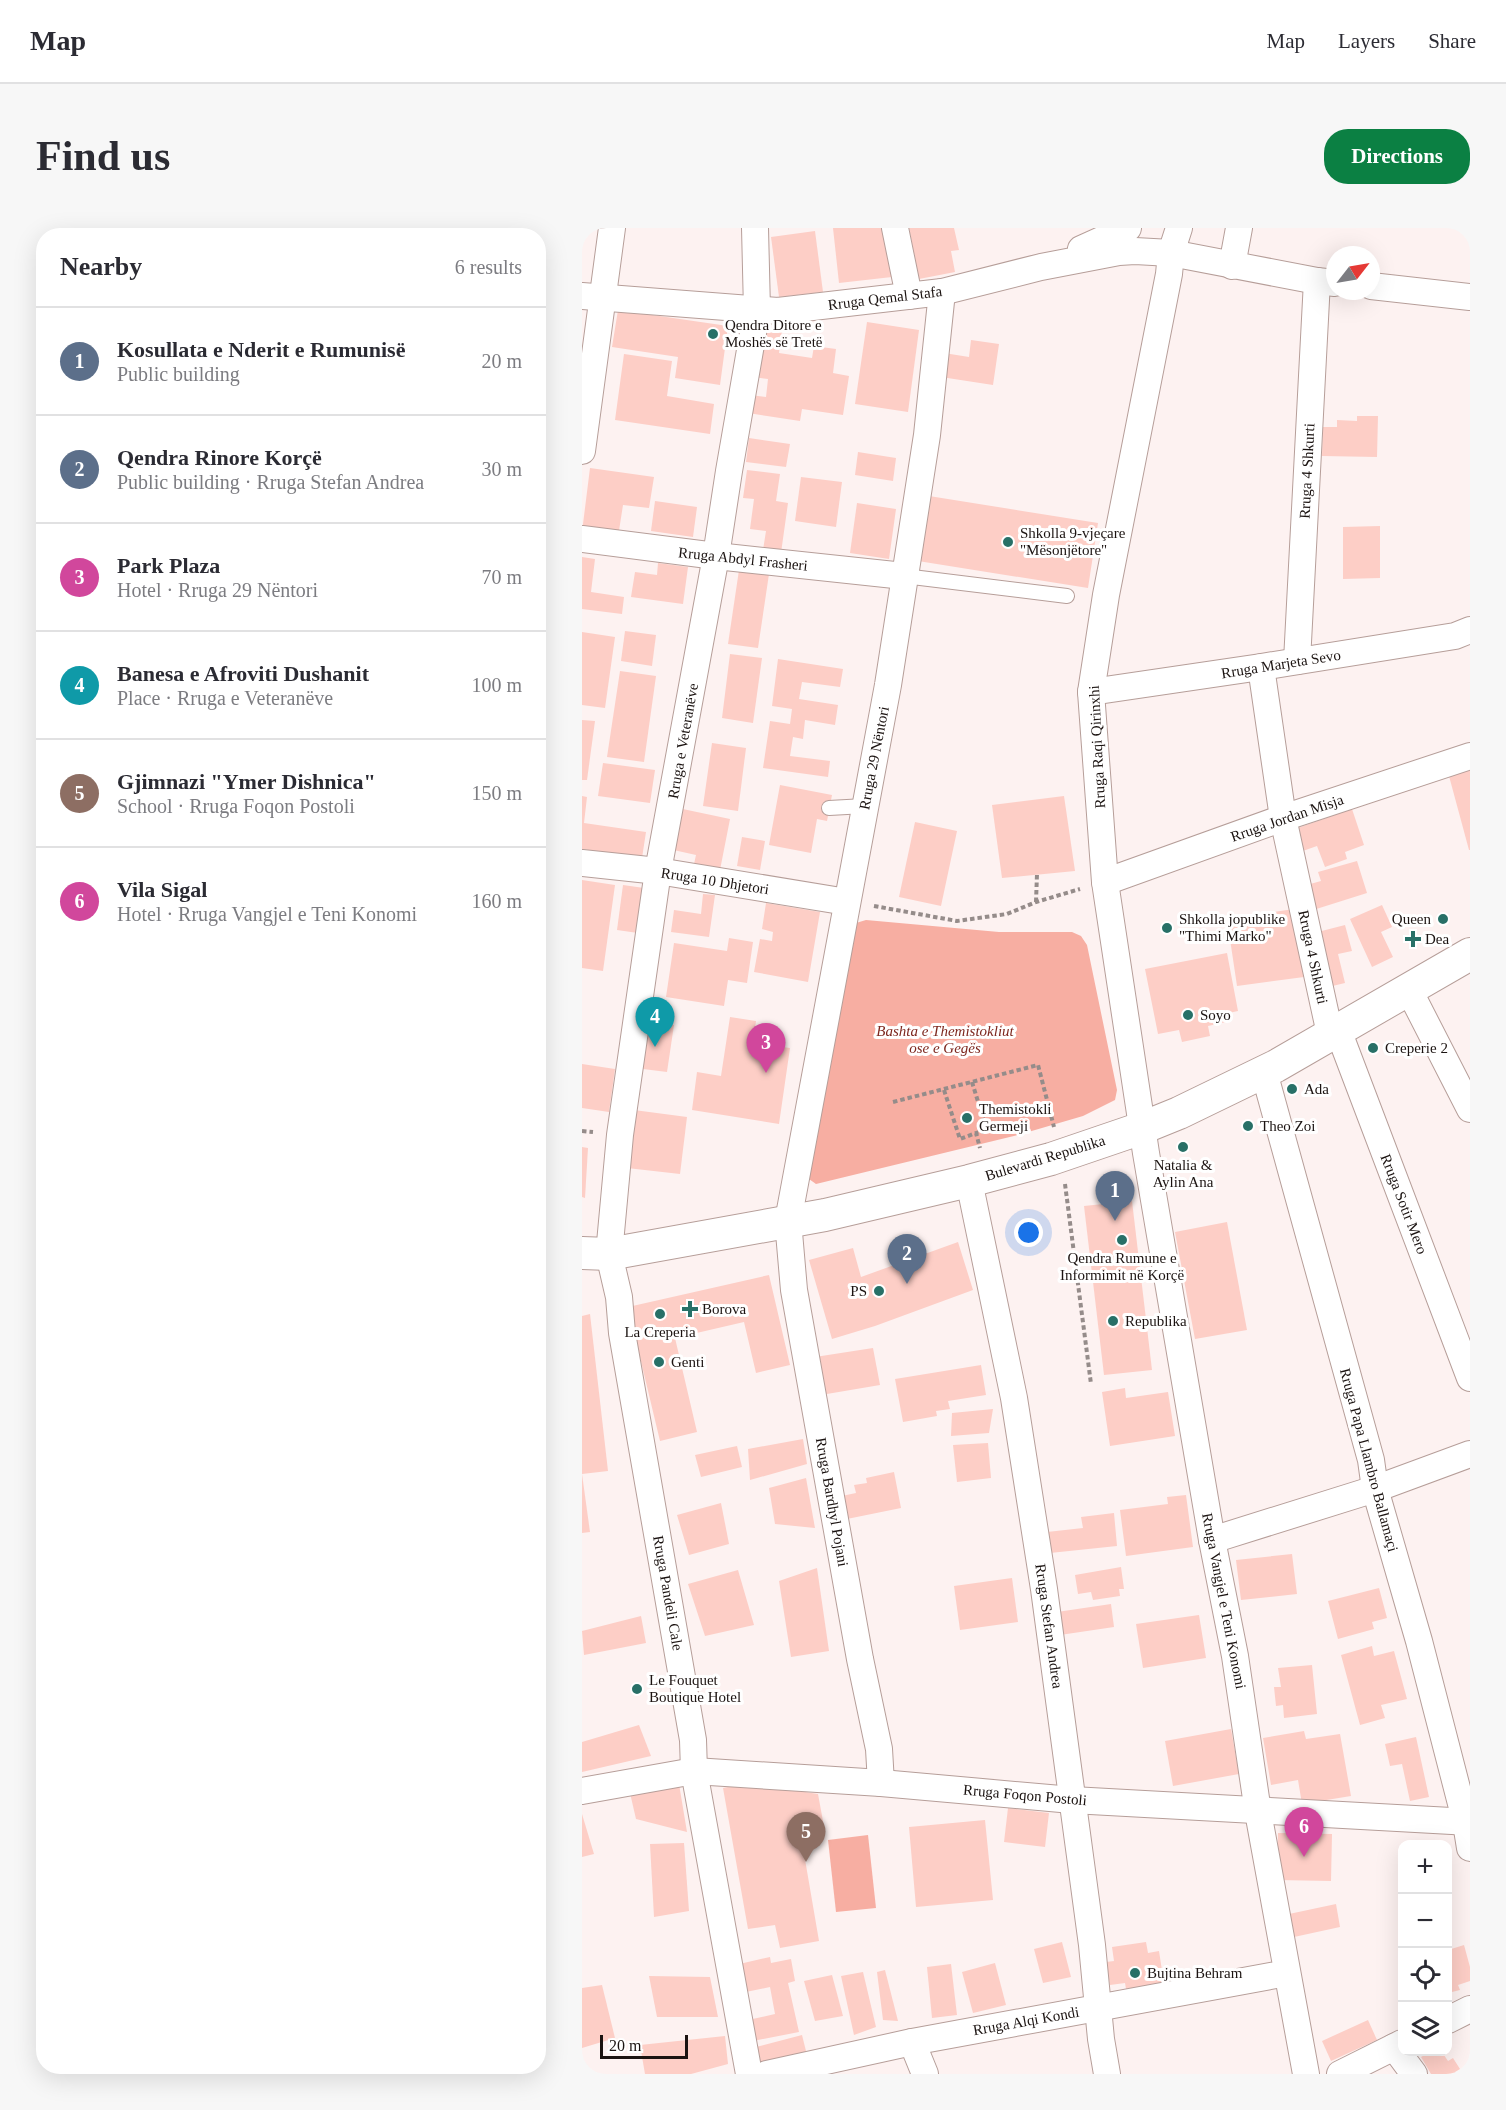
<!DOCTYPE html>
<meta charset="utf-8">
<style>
:root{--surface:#fff;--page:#f7f7f7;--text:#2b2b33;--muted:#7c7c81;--line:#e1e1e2;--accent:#0b8043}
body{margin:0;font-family:"Times New Roman",serif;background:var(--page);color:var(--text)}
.controls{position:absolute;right:18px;bottom:18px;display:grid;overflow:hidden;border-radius:12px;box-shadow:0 6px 24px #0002}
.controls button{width:54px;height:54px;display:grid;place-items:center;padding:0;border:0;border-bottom:2px solid var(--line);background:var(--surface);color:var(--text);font:30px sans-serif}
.compass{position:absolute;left:744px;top:18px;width:54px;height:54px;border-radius:50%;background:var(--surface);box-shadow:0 6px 24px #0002;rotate:59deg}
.scale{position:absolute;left:18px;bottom:15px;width:88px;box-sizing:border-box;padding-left:6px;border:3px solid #1b1311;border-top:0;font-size:16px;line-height:21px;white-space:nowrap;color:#1b1311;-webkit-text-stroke:4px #fff;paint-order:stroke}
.you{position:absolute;left:447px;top:1005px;width:21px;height:21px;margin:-15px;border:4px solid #fff;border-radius:50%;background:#1a73e8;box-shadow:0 0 0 9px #1a73e833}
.badge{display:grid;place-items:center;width:39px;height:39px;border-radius:50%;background:var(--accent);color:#fff;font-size:20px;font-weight:700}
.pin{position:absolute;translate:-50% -50px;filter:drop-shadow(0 2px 3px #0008)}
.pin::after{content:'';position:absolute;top:32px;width:21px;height:18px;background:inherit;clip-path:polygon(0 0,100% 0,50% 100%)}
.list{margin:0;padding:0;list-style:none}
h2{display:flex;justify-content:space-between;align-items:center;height:78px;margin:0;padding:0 24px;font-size:26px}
h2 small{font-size:20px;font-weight:400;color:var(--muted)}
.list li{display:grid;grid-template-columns:39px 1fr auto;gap:18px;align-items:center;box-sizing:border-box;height:108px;padding:0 24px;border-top:2px solid var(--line)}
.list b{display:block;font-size:22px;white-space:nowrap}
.list p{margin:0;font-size:20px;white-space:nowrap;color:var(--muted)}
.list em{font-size:20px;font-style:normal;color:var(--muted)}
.icon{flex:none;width:33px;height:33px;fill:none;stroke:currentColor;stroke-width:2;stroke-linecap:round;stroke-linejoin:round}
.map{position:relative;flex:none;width:888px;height:1846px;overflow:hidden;border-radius:24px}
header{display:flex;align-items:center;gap:36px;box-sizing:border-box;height:84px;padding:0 30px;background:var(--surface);border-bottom:2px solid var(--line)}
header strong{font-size:28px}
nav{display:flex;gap:33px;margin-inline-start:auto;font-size:21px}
.intro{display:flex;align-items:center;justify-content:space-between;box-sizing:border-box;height:144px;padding:0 36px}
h1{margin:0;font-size:42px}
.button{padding:15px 27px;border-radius:24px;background:var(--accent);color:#fff;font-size:21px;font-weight:700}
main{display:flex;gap:36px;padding:0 36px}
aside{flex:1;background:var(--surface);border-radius:24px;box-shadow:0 6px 24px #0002}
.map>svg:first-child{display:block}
.green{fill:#f7aea2}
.building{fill:#fdcec6}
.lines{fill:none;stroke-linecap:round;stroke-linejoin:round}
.service-casing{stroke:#b69e99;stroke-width:16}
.minor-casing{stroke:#b69e99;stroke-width:28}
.tertiary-casing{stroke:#b69e99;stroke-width:34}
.path{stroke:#958c8a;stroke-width:4;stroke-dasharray:4.5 3;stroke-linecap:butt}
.service{stroke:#fff;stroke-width:14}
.minor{stroke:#fff;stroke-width:26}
.tertiary{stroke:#fff;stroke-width:32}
.poi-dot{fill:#287067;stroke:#fff;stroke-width:2}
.labels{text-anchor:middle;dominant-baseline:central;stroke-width:6;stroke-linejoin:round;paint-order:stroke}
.street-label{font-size:15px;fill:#1b1311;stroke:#fff}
.poi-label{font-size:15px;fill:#1b1311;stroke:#fff;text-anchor:start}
.park-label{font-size:15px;font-style:italic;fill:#7e281f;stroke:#fff}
</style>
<header>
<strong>Map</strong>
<nav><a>Map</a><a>Layers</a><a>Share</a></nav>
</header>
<div class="intro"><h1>Find us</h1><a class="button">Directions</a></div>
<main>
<aside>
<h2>Nearby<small>6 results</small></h2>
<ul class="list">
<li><span class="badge" style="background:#5c6f8a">1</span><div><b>Kosullata e Nderit e Rumunisë</b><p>Public building</p></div><em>20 m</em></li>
<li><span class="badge" style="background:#5c6f8a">2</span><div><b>Qendra Rinore Korçë</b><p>Public building · Rruga Stefan Andrea</p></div><em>30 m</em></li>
<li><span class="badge" style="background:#d1479c">3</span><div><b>Park Plaza</b><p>Hotel · Rruga 29 Nëntori</p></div><em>70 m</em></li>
<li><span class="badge" style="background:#0f9aa8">4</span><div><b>Banesa e Afroviti Dushanit</b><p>Place · Rruga e Veteranëve</p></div><em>100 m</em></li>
<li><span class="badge" style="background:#8d6e63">5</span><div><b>Gjimnazi &quot;Ymer Dishnica&quot;</b><p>School · Rruga Foqon Postoli</p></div><em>150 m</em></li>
<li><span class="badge" style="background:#d1479c">6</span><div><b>Vila Sigal</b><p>Hotel · Rruga Vangjel e Teni Konomi</p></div><em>160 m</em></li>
</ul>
</aside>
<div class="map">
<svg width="888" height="1846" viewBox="0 0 888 1846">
<rect width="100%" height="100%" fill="#fdf2f1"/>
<g class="green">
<polygon points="284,692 417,704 490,704 499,708 505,717 535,862 533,872 501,888 436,907 234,956 227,951 274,695"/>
<polygon points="286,1607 294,1680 254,1684 246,1612"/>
</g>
<g class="building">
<polygon points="251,0 304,0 310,49 257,55"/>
<polygon points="327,0 372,0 377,22 369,23 373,44 337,51"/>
<polygon points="233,3 241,64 197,69 189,9"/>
<polygon points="36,82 146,98 138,157 93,150 96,129 30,119"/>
<polygon points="285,94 337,102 326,184 273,176"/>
<polygon points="178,99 200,102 197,125 230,130 232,118 254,121 251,145 267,148 261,187 220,181 218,193 166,185 168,167 184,169 186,151 171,149"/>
<polygon points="389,112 417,116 411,157 359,149 362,125 387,129"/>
<polygon points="42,126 90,133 85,168 132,176 128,206 33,192"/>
<polygon points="775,188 796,188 795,229 740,228 741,199 755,199 755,192 775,193"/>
<polygon points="167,210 208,216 204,239 164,234"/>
<polygon points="276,224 314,230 311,253 273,247"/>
<polygon points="8,240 72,249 67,280 41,277 36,309 0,304"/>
<polygon points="165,242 198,246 194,273 206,275 199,325 181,322 184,303 168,301 172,271 161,270"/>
<polygon points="219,249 260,254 254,299 213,293"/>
<polygon points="347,268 516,295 506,360 336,333"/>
<polygon points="73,273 115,279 111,309 69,303"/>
<polygon points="275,275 314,281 307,331 268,325"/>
<polygon points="798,298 798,350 761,351 761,299"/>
<polygon points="0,329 13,331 9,364 42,369 40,386 0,381"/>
<polygon points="76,335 106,339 101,376 49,369 53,344 75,347"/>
<polygon points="157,342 187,346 176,420 146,416"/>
<polygon points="43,403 74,407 70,438 39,433"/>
<polygon points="0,404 33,409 23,480 0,477"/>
<polygon points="148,426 180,430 171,495 140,490"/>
<polygon points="196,431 261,441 258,459 220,454 217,471 256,477 253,497 223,492 221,511 211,509 208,528 248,533 246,549 181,540 188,493 208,496 210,481 190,478"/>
<polygon points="38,443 74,448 62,534 25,529"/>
<polygon points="0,492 13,493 5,552 0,552"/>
<polygon points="130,515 164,520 156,583 121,578"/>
<polygon points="21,535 73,542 68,575 16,568"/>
<polygon points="888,542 888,622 887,622 867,548"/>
<polygon points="198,557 250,567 245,593 235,591 229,625 187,617"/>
<polygon points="0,568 5,569 2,595 64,604 60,630 0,621"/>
<polygon points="482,568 493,643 420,650 410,577"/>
<polygon points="96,580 148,591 138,642 112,636 114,627 87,621"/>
<polygon points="770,581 782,617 763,624 765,631 743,639 735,618 718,624 710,602"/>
<polygon points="333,594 375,603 359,678 317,669"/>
<polygon points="160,609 183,613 178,642 155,638"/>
<polygon points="775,633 785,665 728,683 721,658 739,653 736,644"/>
<polygon points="0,652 33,657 21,743 0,740"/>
<polygon points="41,657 62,660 56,705 35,702"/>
<polygon points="121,666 133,667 127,709 89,704 92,682 119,686"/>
<polygon points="184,675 238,684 226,754 172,744 178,711 190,713 191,704 180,701"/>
<polygon points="800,677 810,699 799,704 811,729 790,739 768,691"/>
<polygon points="712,681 722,749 655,758 645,691"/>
<polygon points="763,697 770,723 756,726 763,755 742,760 728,706"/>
<polygon points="147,710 171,714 165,755 146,752 142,778 84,769 92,715 145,723"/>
<polygon points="645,725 656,783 642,786 644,794 626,798 628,808 600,814 597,802 576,806 563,741"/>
<polygon points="148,789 174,793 172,808 194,811 193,818 208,820 197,896 110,882 115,844 139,848"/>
<polygon points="60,792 92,797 85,844 53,840"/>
<polygon points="0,836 33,841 27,884 0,880"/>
<polygon points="52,882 105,889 98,946 45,940"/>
<polygon points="0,919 6,920 3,970 0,969"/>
<polygon points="550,973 570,1142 522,1147 502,978"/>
<polygon points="645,994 665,1102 613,1111 593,1004"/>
<polygon points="376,1014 391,1062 293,1098 250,1111 227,1032 271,1020 279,1049"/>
<polygon points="187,1047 208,1137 174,1145 162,1094 93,1110 115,1204 78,1213 46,1079"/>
<polygon points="8,1086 26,1243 0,1246 0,1088"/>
<polygon points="291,1120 298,1157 239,1167 233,1129"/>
<polygon points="399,1137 404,1167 366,1173 368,1181 354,1183 355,1188 321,1194 313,1151"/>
<polygon points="543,1160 544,1170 586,1164 593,1208 528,1218 520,1164"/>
<polygon points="411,1181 407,1205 369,1208 370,1185"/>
<polygon points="221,1211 225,1236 168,1252 166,1221"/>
<polygon points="406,1215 409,1250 375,1254 371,1217"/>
<polygon points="155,1218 160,1239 119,1249 113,1227"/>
<polygon points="312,1244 319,1280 260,1292 255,1269 274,1265 272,1257 285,1255 284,1250"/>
<polygon points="0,1246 8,1304 0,1305"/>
<polygon points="224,1250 233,1300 193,1296 187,1260"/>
<polygon points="604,1267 611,1319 544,1328 538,1282 586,1276 585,1269"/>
<polygon points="139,1275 147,1316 107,1327 95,1287"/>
<polygon points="532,1285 535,1318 468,1325 465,1304 501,1300 499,1289"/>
<polygon points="710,1326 715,1366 659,1372 654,1332"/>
<polygon points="539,1339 542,1361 537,1361 538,1368 511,1372 509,1364 496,1366 493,1347"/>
<polygon points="235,1340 247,1423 209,1429 197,1353"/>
<polygon points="156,1342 172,1397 123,1408 106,1356"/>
<polygon points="430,1350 436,1394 378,1402 372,1358"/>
<polygon points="797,1360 805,1390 790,1394 792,1401 756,1411 746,1373"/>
<polygon points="529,1376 532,1399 478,1407 475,1384"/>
<polygon points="617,1387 624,1430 561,1440 554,1396"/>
<polygon points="59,1388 64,1415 2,1427 0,1403"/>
<polygon points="790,1418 792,1428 812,1423 825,1471 799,1477 803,1490 778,1497 759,1427"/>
<polygon points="730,1437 735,1486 702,1490 701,1477 694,1478 692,1459 699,1459 696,1440"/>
<polygon points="57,1497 69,1528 0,1544 0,1514"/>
<polygon points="649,1501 657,1546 591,1558 583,1513"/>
<polygon points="722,1503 724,1511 758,1506 769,1568 720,1576 716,1552 689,1557 681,1510"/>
<polygon points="834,1509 847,1569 828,1573 820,1536 808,1538 803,1516"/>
<polygon points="166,1555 236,1566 243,1604 219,1608 237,1713 198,1720 193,1697 166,1701 141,1560"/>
<polygon points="97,1556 105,1604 54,1591 48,1565"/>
<polygon points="426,1580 467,1585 463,1619 422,1614"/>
<polygon points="0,1586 12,1626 0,1629"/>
<polygon points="403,1592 411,1672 334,1679 327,1599"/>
<polygon points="696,1605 750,1606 749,1653 695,1652"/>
<polygon points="102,1615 107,1683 72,1689 68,1616"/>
<polygon points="754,1676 758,1699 712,1709 707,1686"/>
<polygon points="480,1714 489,1749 461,1755 452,1721"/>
<polygon points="564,1714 566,1725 577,1723 583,1762 545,1767 543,1755 528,1757 524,1734 532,1733 530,1719"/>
<polygon points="882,1717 888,1739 888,1753 876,1757 878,1762 866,1765 866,1722"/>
<polygon points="188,1729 189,1735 209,1731 213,1753 206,1755 217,1804 171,1813 166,1792 193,1786 188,1759 159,1765 153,1737"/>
<polygon points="413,1735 424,1777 391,1785 380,1744"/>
<polygon points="369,1736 375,1787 350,1790 345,1739"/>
<polygon points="303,1742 316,1793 301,1792 295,1744"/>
<polygon points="281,1744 294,1799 272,1807 259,1748"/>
<polygon points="250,1747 261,1788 233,1793 222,1753"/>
<polygon points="67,1748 128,1749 136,1789 75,1789"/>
<polygon points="20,1757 33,1810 0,1820 0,1760"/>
<polygon points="786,1792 795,1812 749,1833 740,1813"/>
<polygon points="220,1807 226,1831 181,1843 174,1819"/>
<polygon points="143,1808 146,1836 109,1846 63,1846 58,1817"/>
<polygon points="848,1824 860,1824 866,1833 871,1830 878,1841 873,1844 875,1846 849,1846 839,1829"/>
</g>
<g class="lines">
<defs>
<g id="service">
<polyline points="322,348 485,368"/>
<polyline points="247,580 283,578"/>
</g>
<g id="minor">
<polyline points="313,0 327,68"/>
<polyline points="597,0 589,25 587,46 524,367 509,464 523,654 564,925 630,1312 653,1428 676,1584 724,1846"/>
<polyline points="499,21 546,0"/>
<polyline points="650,38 657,0"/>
<polyline points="789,58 888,69"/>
<polyline points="0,68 196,83 360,64 459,39 537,24 553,23 589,25 735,53 753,55"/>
<polyline points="0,223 30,0"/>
<polyline points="0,311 134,328 322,348"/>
<polyline points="715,433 735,53"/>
<polyline points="679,439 701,590 748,806"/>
<polyline points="509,464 679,439 873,408 888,402"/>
<polyline points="0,635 76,643 265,674"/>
<polyline points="523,654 701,590 888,528"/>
<polyline points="827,762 888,881"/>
<polyline points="756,802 888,1150"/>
<polyline points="682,844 789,1232 793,1261 837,1413 884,1595 888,1620"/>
<polyline points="387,953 432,1170 462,1361 510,1717 519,1811 525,1846"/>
<polyline points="630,1312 793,1261 888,1226"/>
<polyline points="299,1555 297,1521 278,1431 212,1062 206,993 306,457 345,207 360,64"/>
<polyline points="0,1563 112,1543 299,1555 490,1572 888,1594"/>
<polyline points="866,1792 888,1781"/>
<polyline points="330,1814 343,1846"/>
<polyline points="812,1819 832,1846"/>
<polyline points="167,1846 112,1543 111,1512 40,1105 37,1069 27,1026 38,907 76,643 134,328 147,243 175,82 173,0"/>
<polyline points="185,1846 330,1814 705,1745"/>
<polyline points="758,1846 820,1815"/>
</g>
<polyline id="tertiary" points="0,1025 27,1026 243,987 387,953 469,931 560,900 597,885 694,838 888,726"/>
</defs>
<use href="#service" class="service-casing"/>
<use href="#minor" class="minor-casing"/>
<use href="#tertiary" class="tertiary-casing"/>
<g class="path">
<polyline points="454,674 455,646"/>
<polyline points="292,678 375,693 425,686 454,674 498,661"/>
<polyline points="390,854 405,903 394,905"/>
<polyline points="362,862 378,911 394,905 398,920"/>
<polyline points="311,874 456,837 472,899"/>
<polyline points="0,903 11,904"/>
<polyline points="483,956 509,1156"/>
</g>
<use href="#service" class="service"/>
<use href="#minor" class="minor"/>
<use href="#tertiary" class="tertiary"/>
</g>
<g class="poi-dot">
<circle cx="131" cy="106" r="6"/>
<circle cx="426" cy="314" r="6"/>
<circle cx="861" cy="691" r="6"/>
<circle cx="585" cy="700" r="6"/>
<path d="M828 702h6v6h6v6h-6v6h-6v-6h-6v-6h6z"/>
<circle cx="606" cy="787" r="6"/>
<circle cx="791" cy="820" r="6"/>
<circle cx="710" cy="861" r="6"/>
<circle cx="385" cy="890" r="6"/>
<circle cx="666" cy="898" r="6"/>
<circle cx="601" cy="919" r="6"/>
<circle cx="540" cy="1012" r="6"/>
<circle cx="297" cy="1063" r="6"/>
<path d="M105 1072h6v6h6v6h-6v6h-6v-6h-6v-6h6z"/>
<circle cx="78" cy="1086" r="6"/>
<circle cx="531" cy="1093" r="6"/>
<circle cx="77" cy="1134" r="6"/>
<circle cx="55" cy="1461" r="6"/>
<circle cx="553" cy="1745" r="6"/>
</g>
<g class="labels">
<g class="street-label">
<text transform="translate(303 70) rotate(-7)">Rruga Qemal Stafa</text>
<text transform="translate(725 243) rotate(-87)">Rruga 4 Shkurti</text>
<text transform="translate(161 331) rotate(6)">Rruga Abdyl Frasheri</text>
<text transform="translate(699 436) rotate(-9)">Rruga Marjeta Sevo</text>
<text transform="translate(101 513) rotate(-80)">Rruga e Veteranëve</text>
<text transform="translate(515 519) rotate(-93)">Rruga Raqi Qirinxhi</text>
<text transform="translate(292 530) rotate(-79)">Rruga 29 Nëntori</text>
<text transform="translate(705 590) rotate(-19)">Rruga Jordan Misja</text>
<text transform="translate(133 653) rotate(9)">Rruga 10 Dhjetori</text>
<text transform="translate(731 729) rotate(78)">Rruga 4 Shkurti</text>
<text transform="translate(463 930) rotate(-17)">Bulevardi Republika</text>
<text transform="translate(822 976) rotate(69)">Rruga Sotir Mero</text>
<text transform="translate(787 1232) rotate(75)">Rruga Papa Llambro Ballamaçi</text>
<text transform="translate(250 1274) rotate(80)">Rruga Bardhyl Pojani</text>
<text transform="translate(86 1365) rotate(80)">Rruga Pandeli Cale</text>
<text transform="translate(642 1373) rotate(79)">Rruga Vangjel e Teni Konomi</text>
<text transform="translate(467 1398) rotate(82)">Rruga Stefan Andrea</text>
<text transform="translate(443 1567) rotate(5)">Rruga Foqon Postoli</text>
<text transform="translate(444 1793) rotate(-10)">Rruga Alqi Kondi</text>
</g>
<g class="poi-label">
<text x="143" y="97">Qendra Ditore e<tspan x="143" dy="17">Moshës së Tretë</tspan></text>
<text x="438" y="305">Shkolla 9-vjeçare<tspan x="438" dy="17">"Mësonjëtore"</tspan></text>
<text x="597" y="691">Shkolla jopublike<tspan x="597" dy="17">"Thimi Marko"</tspan></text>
<text x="849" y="691" text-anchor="end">Queen</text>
<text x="843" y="711">Dea</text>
<text x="618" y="787">Soyo</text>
<text x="803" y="820">Creperie 2</text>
<text x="722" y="861">Ada</text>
<text x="397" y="881">Themistokli<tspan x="397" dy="17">Germeji</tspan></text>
<text x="678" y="898">Theo Zoi</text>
<text x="601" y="937" text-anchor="middle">Natalia &amp;<tspan x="601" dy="17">Aylin Ana</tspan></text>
<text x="540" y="1030" text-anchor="middle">Qendra Rumune e<tspan x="540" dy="17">Informimit në Korçë</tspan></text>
<text x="285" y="1063" text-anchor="end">PS</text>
<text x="120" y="1081">Borova</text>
<text x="543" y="1093">Republika</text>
<text x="78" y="1104" text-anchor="middle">La Creperia</text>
<text x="89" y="1134">Genti</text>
<text x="67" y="1452">Le Fouquet<tspan x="67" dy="17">Boutique Hotel</tspan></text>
<text x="565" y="1745">Bujtina Behram</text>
</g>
<g class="park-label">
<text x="363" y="803">Bashta e Themistokliut<tspan x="363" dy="17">ose e Gegës</tspan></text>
</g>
</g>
</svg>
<div class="controls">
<button>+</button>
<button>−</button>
<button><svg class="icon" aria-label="locate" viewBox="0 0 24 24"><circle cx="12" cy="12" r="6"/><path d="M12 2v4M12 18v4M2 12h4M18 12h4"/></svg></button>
<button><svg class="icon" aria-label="layers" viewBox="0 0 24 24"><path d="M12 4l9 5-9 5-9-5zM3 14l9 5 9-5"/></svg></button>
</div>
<svg class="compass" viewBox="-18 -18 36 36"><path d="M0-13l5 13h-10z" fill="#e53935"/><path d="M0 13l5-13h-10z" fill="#7c7c81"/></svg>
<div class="scale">20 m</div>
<div class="you"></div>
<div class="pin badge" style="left:533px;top:993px;background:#5c6f8a">1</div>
<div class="pin badge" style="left:325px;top:1056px;background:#5c6f8a">2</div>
<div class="pin badge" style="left:184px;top:845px;background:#d1479c">3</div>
<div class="pin badge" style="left:73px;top:819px;background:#0f9aa8">4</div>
<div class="pin badge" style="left:224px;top:1634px;background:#8d6e63">5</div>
<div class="pin badge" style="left:722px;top:1629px;background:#d1479c">6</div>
</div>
</main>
